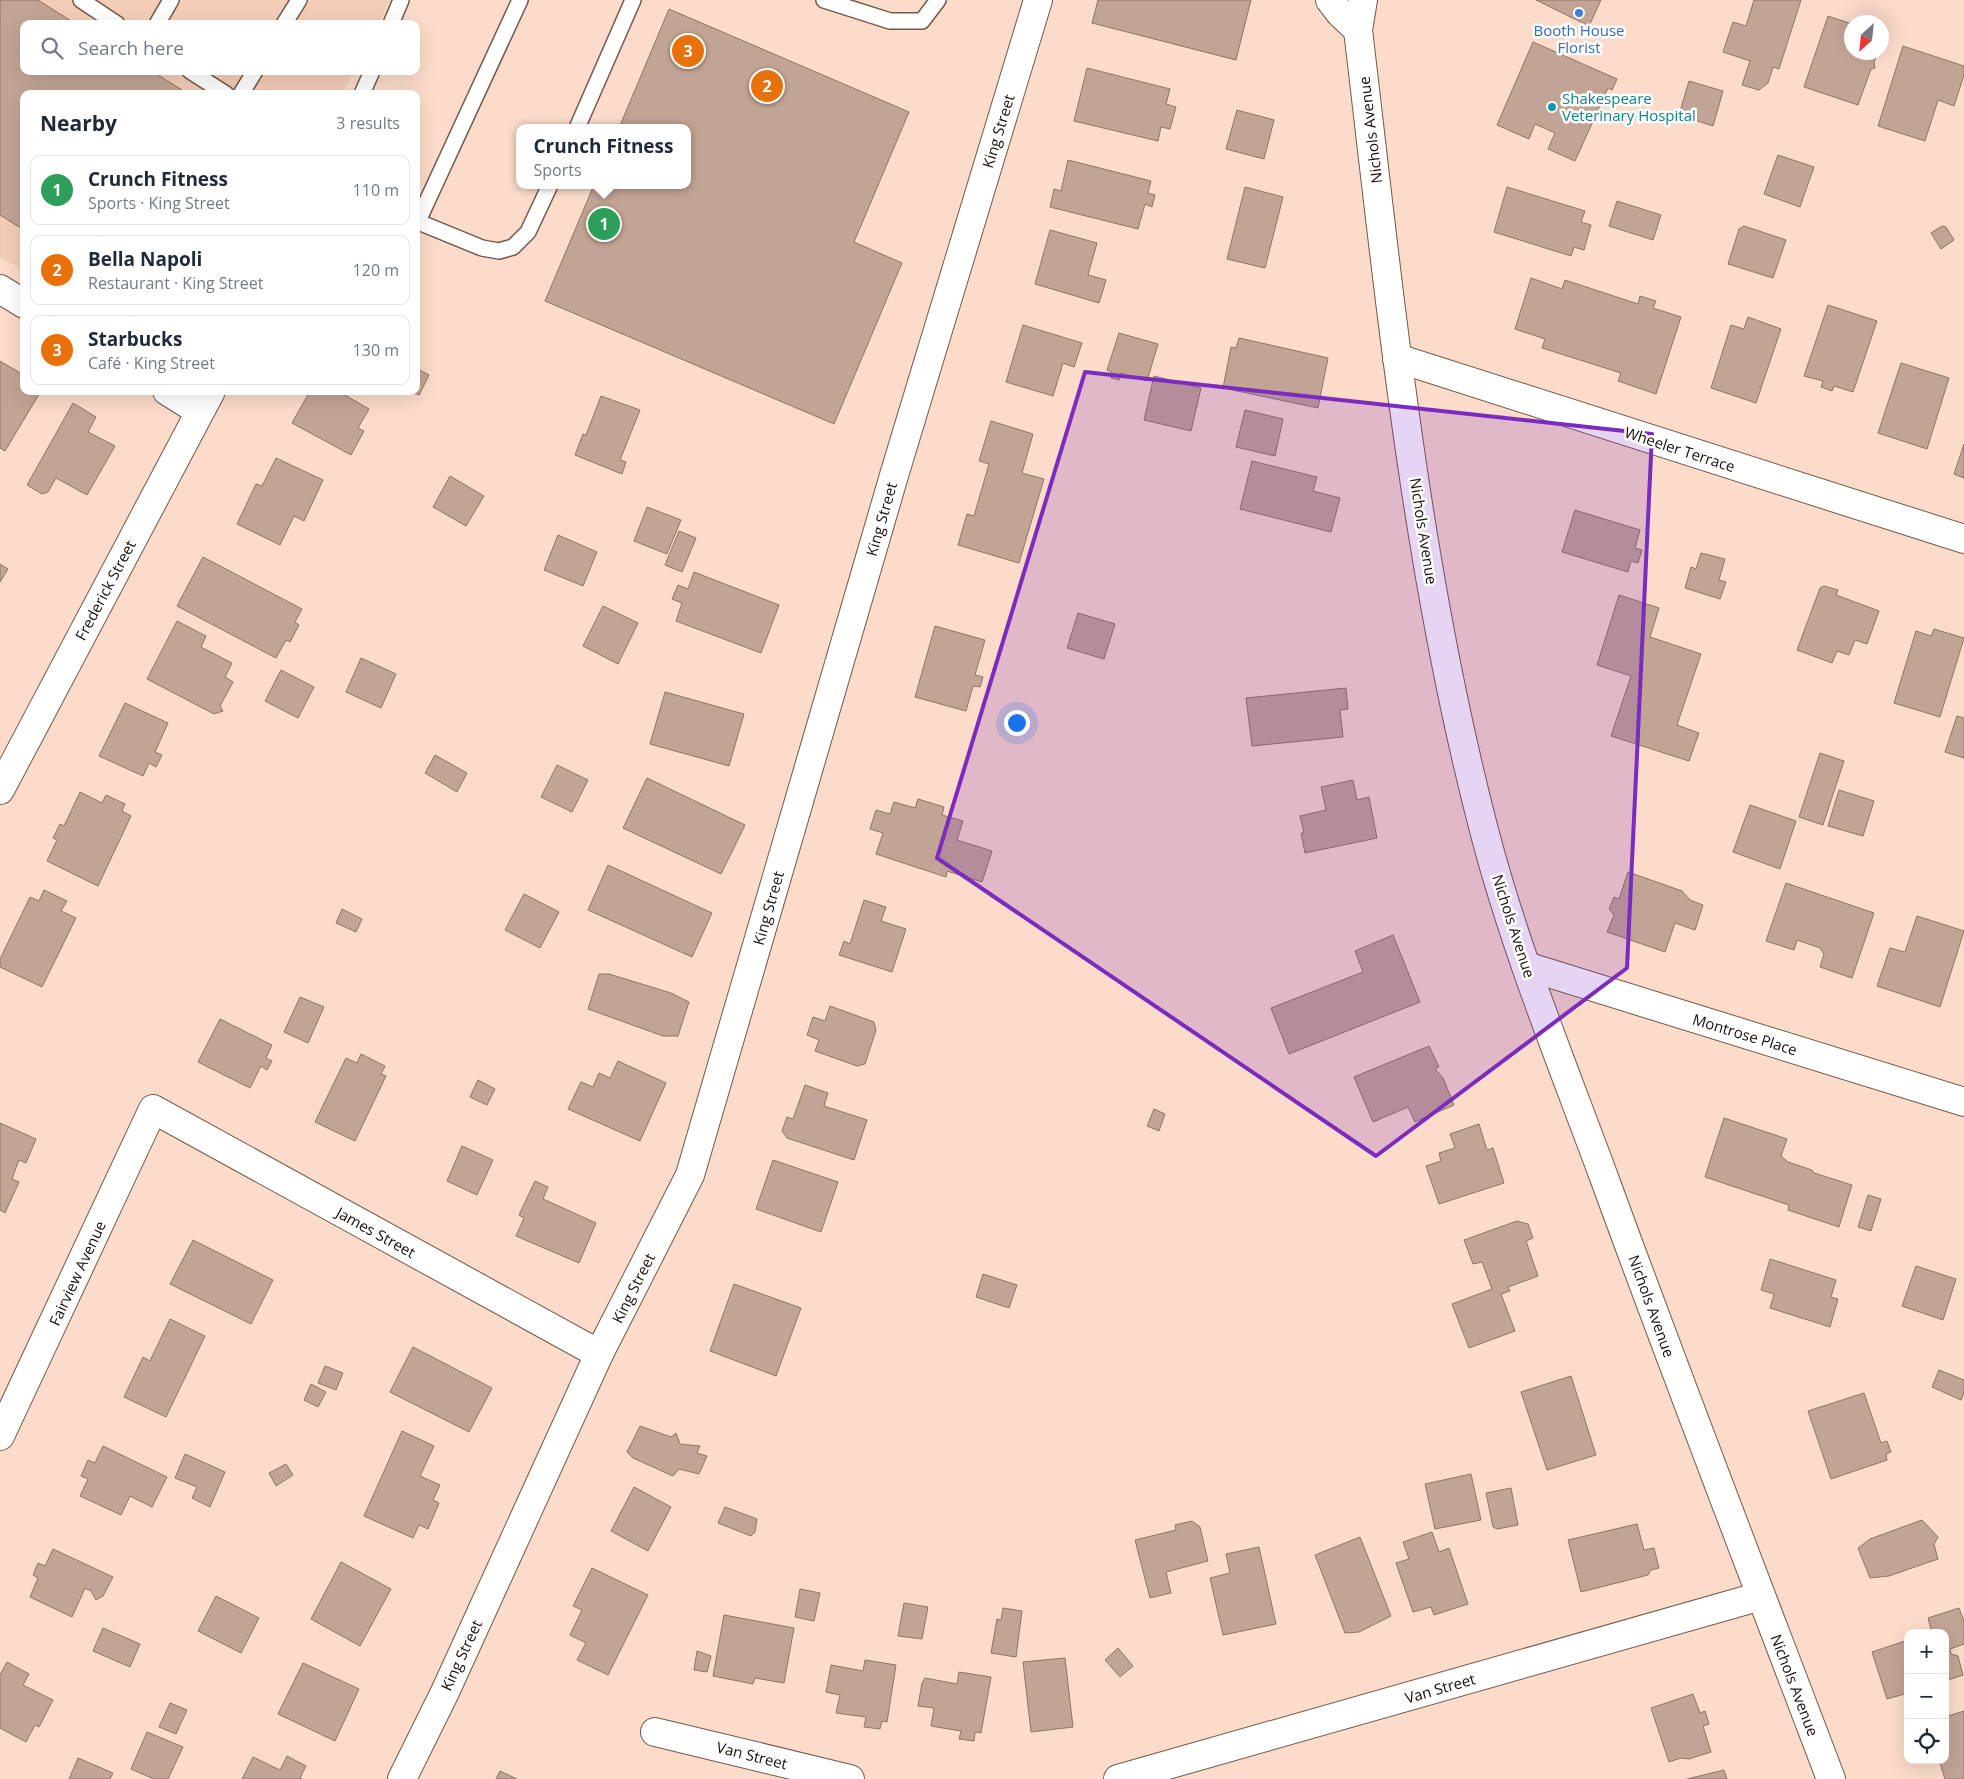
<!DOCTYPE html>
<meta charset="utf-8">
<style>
:root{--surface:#fff;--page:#f6f6f7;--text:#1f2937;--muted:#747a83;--line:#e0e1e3;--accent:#b45309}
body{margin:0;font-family:"Open Sans",sans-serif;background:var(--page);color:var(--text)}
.controls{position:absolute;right:15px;bottom:15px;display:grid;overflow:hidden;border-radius:10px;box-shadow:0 5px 20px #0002}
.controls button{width:45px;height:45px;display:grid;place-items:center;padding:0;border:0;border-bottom:1px solid var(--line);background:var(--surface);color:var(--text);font:25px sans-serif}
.compass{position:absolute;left:1844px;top:15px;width:45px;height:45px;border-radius:50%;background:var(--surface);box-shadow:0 5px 20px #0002;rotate:207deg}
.you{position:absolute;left:1016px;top:722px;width:18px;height:18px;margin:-12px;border:4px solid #fff;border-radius:50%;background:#1a73e8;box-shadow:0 0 0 8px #1a73e833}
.badge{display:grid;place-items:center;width:32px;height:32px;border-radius:50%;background:var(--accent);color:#fff;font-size:16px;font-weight:700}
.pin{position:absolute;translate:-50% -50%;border:2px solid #fff;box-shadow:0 1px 5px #0006}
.popup{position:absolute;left:516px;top:124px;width:175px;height:65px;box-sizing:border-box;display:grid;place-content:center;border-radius:10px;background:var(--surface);filter:drop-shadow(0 1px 4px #0005);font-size:16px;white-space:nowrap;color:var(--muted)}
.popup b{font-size:19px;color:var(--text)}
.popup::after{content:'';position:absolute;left:50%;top:100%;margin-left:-10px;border:10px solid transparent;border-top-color:var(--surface)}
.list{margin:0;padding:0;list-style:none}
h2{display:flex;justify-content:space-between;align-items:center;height:65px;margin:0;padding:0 20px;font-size:21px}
h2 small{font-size:16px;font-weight:400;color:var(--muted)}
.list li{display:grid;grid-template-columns:32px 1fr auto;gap:15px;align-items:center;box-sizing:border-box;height:70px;margin:0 10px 10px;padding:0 10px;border:1px solid var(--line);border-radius:10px}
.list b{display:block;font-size:19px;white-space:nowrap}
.list p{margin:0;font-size:16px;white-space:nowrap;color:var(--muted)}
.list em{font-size:16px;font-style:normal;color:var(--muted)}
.icon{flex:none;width:28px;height:28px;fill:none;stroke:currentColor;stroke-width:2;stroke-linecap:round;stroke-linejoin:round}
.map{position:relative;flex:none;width:1964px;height:1779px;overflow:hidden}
.search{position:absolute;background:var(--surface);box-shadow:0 5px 20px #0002;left:20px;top:20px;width:400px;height:55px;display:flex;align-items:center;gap:12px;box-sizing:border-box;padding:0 18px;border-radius:10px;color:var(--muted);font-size:19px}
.panel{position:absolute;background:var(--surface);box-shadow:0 5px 20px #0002;left:20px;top:90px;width:400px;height:305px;border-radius:10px}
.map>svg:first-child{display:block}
.built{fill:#f4cdb8}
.building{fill:#c2a494;stroke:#907464}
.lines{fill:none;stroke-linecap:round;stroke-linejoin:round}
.service-casing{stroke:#735849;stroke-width:18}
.minor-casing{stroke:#735849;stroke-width:30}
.secondary-casing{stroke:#735849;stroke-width:30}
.service{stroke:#fff;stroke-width:15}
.minor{stroke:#fff;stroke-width:28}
.secondary{stroke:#fff;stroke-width:28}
.marked{fill:#7b2cbf;fill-opacity:0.2;stroke:#7b2cbf;stroke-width:4;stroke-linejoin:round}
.shop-dot{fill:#3f7fe0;stroke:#fff;stroke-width:2}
.culture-dot{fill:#0f9aa8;stroke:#fff;stroke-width:2}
.labels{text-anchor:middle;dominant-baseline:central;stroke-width:5;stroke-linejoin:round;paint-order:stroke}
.shop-label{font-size:15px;fill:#366cbe;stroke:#fff}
.culture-label{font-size:15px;fill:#0d838f;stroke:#fff;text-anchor:start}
.street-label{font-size:15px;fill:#180d08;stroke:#fff}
</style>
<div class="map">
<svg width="1964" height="1779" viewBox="0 0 1964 1779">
<rect width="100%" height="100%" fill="#fbdbca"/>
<polygon class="built" points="0,0 390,0 378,24 24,24 24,71 354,71 342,94 24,94 24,271 0,257"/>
<g class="building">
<polygon points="0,0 38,0 76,24 24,24 24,71 152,71 188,94 24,94 24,230 0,215"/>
<polygon points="1098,0 1251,0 1236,60 1092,23"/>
<polygon points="1536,0 1601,0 1589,26"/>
<polygon points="1754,0 1801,0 1779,69 1773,67 1768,83 1759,90 1742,85 1750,61 1723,52 1733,22 1746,26"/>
<polygon points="669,9 909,112 854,242 902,263 834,424 545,301 594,185 688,185 688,128 619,128"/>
<polygon points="1828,16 1852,24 1852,52 1877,52 1874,63 1875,68 1871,69 1858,105 1804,87"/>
<polygon points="1533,42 1617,79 1612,90 1608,88 1575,161 1548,149 1555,133 1535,124 1529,139 1497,125"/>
<polygon points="1903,46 1964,66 1964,75 1954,106 1938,100 1925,141 1878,126"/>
<polygon points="1087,68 1170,89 1166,104 1176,107 1170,129 1161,127 1158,141 1074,121"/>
<polygon points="1689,81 1723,91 1713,126 1679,115"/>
<polygon points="1237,110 1274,120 1264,159 1226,149"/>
<polygon points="1778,155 1814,167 1800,207 1764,194"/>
<polygon points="1068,160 1151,181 1148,193 1155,195 1152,207 1145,204 1138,229 1050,207 1054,189 1061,191"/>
<polygon points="1245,187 1283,197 1265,268 1227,259"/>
<polygon points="1507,187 1585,211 1581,222 1591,225 1584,250 1574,247 1571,256 1494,232"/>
<polygon points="1617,201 1661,215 1653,240 1609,226"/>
<polygon points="1744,226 1786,240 1773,278 1728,264 1739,229"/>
<polygon points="1942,226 1946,227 1954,240 1941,249 1931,233"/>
<polygon points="1050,230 1097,243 1088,275 1106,280 1099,303 1035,284"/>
<polygon points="1531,278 1562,289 1565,280 1638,304 1640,296 1656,301 1653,308 1681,317 1656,394 1618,381 1621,373 1542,348 1545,339 1515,329"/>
<polygon points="1828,305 1877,321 1853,392 1834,386 1832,391 1821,387 1823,381 1804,376"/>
<polygon points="1748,317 1781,329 1756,403 1711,388 1731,325 1744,329"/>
<polygon points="1023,325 1082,343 1074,367 1063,363 1053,396 1006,382"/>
<polygon points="1119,333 1158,344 1147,381 1121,373 1119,380 1111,378 1112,372 1107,370"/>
<polygon points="1239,338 1328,358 1318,408 1223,388 1231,347 1236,348"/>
<polygon points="0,361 24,375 24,391 41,391 5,451 0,448"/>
<polygon points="1901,363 1949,378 1927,449 1878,433"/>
<polygon points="416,368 429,375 419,395 411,391 416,391"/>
<polygon points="1154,376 1201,388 1191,431 1144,420"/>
<polygon points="310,391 347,391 345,395 369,409 358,428 364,431 351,455 292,423"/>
<polygon points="601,396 640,410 620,460 626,462 622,474 575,455 583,434 586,435"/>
<polygon points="73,403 96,417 88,432 115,446 87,495 56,478 48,492 42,494 27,485"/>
<polygon points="1245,410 1283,419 1275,456 1236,447"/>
<polygon points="991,421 1033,434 1022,473 1044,479 1019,563 958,545 967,514 974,516 989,464 979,461"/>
<polygon points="1964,444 1964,478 1954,474"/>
<polygon points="276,458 323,480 304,521 294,516 280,545 237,524 256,484 262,486"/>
<polygon points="1252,461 1317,477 1313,491 1340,498 1331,532 1240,509"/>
<polygon points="450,476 484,496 466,526 433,507"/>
<polygon points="647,507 681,520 667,554 634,541"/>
<polygon points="1575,510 1640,530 1635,548 1642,550 1638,563 1631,561 1628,572 1562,552"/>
<polygon points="679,531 696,538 682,572 665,565"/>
<polygon points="558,535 597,552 583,586 544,570"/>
<polygon points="1701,553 1725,559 1719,580 1726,582 1720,599 1685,588 1691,567 1696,569"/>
<polygon points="203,557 302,609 295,622 299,625 290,642 286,640 276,658 177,606"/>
<polygon points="0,564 8,569 0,582"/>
<polygon points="694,572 779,605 761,653 676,621 682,603 672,599 678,585 688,589"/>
<polygon points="1824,586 1838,590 1836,595 1879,611 1867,644 1855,640 1849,655 1837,651 1832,663 1797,650 1820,588"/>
<polygon points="1619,595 1659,608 1650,637 1701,654 1677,725 1699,733 1689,761 1611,736 1631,676 1597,665"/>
<polygon points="603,606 638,623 618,664 583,646"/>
<polygon points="1078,613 1115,624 1104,659 1067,648"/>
<polygon points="177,621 206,636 201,647 232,663 225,677 233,682 220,706 223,711 214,714 147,679"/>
<polygon points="935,626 985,640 975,675 983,677 980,687 973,686 966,711 915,697"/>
<polygon points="1934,629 1964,638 1940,717 1894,703 1916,631 1931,636"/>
<polygon points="361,658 396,674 381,708 346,692"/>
<polygon points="281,670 314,687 298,718 265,701"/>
<polygon points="1346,688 1348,709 1340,710 1343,737 1252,746 1246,698"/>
<polygon points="665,692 744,714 729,766 650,744"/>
<polygon points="125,703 168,723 155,752 162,755 156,767 149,763 143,776 99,756"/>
<polygon points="1957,716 1964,718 1964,758 1945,752"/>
<polygon points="1820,753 1844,761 1823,825 1799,817"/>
<polygon points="435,755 467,773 457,792 425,773"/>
<polygon points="557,765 588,780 572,812 541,797"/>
<polygon points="647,778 745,825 721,874 623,828"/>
<polygon points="1353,780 1357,800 1369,797 1377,838 1305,853 1301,833 1304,833 1300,816 1326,810 1321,787"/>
<polygon points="1839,790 1874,801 1863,836 1828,826"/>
<polygon points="80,792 102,803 106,795 125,804 122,811 131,816 98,886 47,861 57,840 53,838 60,824 64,826"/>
<polygon points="918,799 944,807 942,815 963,821 957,840 992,851 982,882 947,871 946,877 876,854 883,833 870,829 876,810 890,814 894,802 915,808"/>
<polygon points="1750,805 1796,821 1780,869 1733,852"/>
<polygon points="608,865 712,913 692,957 588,910"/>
<polygon points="1628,872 1682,891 1690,900 1703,905 1695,930 1675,923 1665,952 1607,932 1614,915 1609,909 1614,897 1619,899"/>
<polygon points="1786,883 1874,913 1852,978 1820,967 1824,954 1820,948 1797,940 1794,950 1766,941"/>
<polygon points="44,890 67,901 61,911 76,918 42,987 0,967 0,959 30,897 39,901"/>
<polygon points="524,894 559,912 540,948 505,930"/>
<polygon points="864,900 886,907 881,921 906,929 892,972 839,955 844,941 850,944"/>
<polygon points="342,909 362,919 356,932 336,923"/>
<polygon points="1917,916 1964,931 1940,1007 1877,986 1890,948 1905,952"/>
<polygon points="1393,935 1420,1002 1289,1054 1271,1008 1363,972 1355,951"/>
<polygon points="599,974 609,974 671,993 689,1002 678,1036 663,1036 588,1009"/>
<polygon points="300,997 324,1007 308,1043 284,1032"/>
<polygon points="830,1006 874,1022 876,1030 865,1064 857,1066 815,1051 819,1040 807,1035 813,1017 825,1021"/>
<polygon points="220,1019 272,1045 266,1058 272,1061 267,1070 261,1066 250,1088 198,1062"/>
<polygon points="1429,1046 1439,1067 1435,1069 1443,1078 1454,1105 1415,1122 1408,1107 1373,1122 1354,1077"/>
<polygon points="361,1054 385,1066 381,1074 386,1076 355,1141 315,1122 346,1058 357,1063"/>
<polygon points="618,1061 666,1083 640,1141 568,1109 581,1082 593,1087 599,1073 610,1078"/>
<polygon points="478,1080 495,1089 487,1105 470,1097"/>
<polygon points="805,1085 828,1093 824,1106 867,1120 854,1160 787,1138 782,1131 787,1117 793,1119"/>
<polygon points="1154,1109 1165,1114 1159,1131 1147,1126"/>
<polygon points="1724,1118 1787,1139 1781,1156 1788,1162 1812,1170 1814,1173 1852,1185 1839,1227 1788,1210 1789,1205 1705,1177"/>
<polygon points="0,1123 36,1139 26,1163 19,1160 12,1179 19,1182 5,1213 0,1210"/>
<polygon points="1479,1124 1487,1150 1493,1148 1504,1183 1439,1204 1426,1166 1441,1161 1439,1153 1455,1148 1450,1134"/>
<polygon points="462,1146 493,1160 477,1195 447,1181"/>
<polygon points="773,1160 838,1182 821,1232 756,1209"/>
<polygon points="535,1181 548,1187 543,1199 596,1223 579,1263 516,1236 524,1218 519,1215"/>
<polygon points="1868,1195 1881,1199 1871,1231 1858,1227"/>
<polygon points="1517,1221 1528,1224 1533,1238 1526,1241 1538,1276 1508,1287 1510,1291 1501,1294 1515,1331 1469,1348 1452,1304 1492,1289 1482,1262 1473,1264 1464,1240"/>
<polygon points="193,1240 273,1280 251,1324 170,1284"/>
<polygon points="1770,1259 1836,1280 1831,1297 1838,1299 1830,1327 1770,1308 1774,1294 1761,1290"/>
<polygon points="1916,1266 1956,1279 1943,1320 1902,1306"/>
<polygon points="983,1274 1017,1285 1009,1308 976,1297"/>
<polygon points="734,1284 801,1308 776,1376 710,1351"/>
<polygon points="170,1319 205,1336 166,1417 124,1397 143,1357 150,1361"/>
<polygon points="413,1347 492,1388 469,1432 390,1392"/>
<polygon points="325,1366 343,1373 336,1390 318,1383"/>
<polygon points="1939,1370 1964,1380 1964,1393 1961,1400 1932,1387"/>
<polygon points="1571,1376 1596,1455 1547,1470 1521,1392"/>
<polygon points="311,1384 326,1392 318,1407 304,1400"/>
<polygon points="1864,1393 1881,1443 1887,1441 1891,1452 1886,1454 1887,1460 1831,1479 1808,1411"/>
<polygon points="640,1426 671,1437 676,1433 680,1444 700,1446 697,1453 707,1456 699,1474 679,1469 673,1476 633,1458 627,1452"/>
<polygon points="402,1431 434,1446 420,1476 440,1485 433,1500 439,1503 428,1529 419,1525 413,1538 364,1516"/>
<polygon points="103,1446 167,1477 152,1507 130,1496 121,1515 80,1496 88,1479 81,1476 88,1460 95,1463"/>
<polygon points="185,1454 225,1472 210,1507 192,1498 197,1487 175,1478"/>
<polygon points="286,1464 293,1475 276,1486 269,1473"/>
<polygon points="1471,1474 1481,1520 1435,1529 1425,1484"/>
<polygon points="634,1487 671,1507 648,1551 611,1531"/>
<polygon points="1511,1488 1518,1525 1497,1529 1493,1527 1486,1493"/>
<polygon points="725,1507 757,1519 755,1532 751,1536 718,1523"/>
<polygon points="1922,1520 1938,1537 1934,1544 1938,1559 1889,1576 1870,1578 1858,1548 1870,1539"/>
<polygon points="1192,1521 1200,1527 1208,1561 1166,1572 1171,1593 1150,1598 1135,1540 1176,1530 1175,1525"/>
<polygon points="1637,1524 1644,1550 1654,1548 1659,1568 1651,1570 1648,1575 1581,1592 1568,1540"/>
<polygon points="1432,1532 1439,1552 1449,1548 1468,1604 1434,1615 1431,1607 1413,1612 1396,1563 1409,1559 1403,1542"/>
<polygon points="1360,1537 1391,1616 1359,1632 1345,1633 1315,1555"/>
<polygon points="1259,1547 1276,1624 1223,1635 1210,1578 1230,1573 1226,1554"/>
<polygon points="53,1549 113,1577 103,1596 96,1600 91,1591 85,1588 72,1617 30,1597 38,1578 33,1575 38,1563 45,1566"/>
<polygon points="341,1562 391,1589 360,1646 311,1619"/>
<polygon points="592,1568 648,1595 608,1675 577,1660 586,1643 570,1635 582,1610 573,1606"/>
<polygon points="800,1589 820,1593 814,1621 795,1617"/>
<polygon points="216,1596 259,1618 241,1653 198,1631"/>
<polygon points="904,1603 928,1607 922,1639 898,1636"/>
<polygon points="1003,1608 1022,1611 1016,1657 991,1653 997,1619 1001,1620"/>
<polygon points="1959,1608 1964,1621 1964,1644 1950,1649 1951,1654 1958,1656 1963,1675 1945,1681 1945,1633 1932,1633 1928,1618"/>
<polygon points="724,1615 794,1628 784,1683 755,1678 753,1684 713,1676"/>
<polygon points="103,1628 140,1644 130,1667 93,1651"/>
<polygon points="1908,1640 1908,1693 1887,1699 1872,1652"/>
<polygon points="1118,1648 1133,1666 1120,1677 1105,1660"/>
<polygon points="697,1651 711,1656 707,1672 694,1670"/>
<polygon points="1065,1658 1073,1727 1031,1732 1023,1662"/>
<polygon points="865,1660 896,1665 887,1722 882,1721 880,1729 864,1727 866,1717 836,1713 840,1695 826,1692 831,1665 863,1671"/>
<polygon points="7,1662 29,1674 23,1685 53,1700 39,1727 35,1725 26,1742 0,1728 0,1675"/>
<polygon points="303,1663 359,1689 335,1741 278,1714"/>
<polygon points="959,1672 991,1677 981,1733 975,1732 974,1741 959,1739 961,1731 931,1726 934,1708 918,1706 922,1683 925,1678 957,1684"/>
<polygon points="1693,1694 1700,1713 1705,1711 1709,1724 1703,1726 1711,1752 1689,1759 1681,1758 1669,1762 1651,1708"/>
<polygon points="170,1703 187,1710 176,1734 159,1727"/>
<polygon points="1964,1711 1964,1779 1945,1779 1939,1760 1945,1760 1945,1717"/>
<polygon points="147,1732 183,1747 168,1779 154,1779 131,1769"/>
<polygon points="287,1756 306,1766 300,1778 302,1779 242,1779 253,1757 280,1770"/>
<polygon points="78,1758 113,1773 110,1779 69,1779"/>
<polygon points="1724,1770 1727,1779 1687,1779"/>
<polygon points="500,1771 517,1779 496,1779"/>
</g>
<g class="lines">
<defs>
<g id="service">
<polyline points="81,0 117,24"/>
<polyline points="824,0 890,21 922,21 938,0"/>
<polyline points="157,24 171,0"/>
<polyline points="284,24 299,0"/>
<polyline points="391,24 401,0"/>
<polyline points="190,71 226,94"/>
<polyline points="241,94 255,71"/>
<polyline points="362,94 372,71"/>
<polyline points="577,128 633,0"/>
<polyline points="416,221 482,248 499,251 513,247 528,232 550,185"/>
<polyline points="418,221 520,0"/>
</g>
<g id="minor">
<polyline points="0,289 24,304"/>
<polyline points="1397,358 1964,539"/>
<polyline points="167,391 199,411"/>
<polyline points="0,790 211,391"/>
<polyline points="1526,966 1964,1102"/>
<polyline points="0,1436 153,1109 599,1354"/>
<polyline points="655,1732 850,1779"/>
<polyline points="402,1779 445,1692 599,1354 690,1175 895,472 1038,0"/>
<polyline points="1118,1779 1761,1596"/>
</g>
<g id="secondary">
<polyline points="1330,0 1340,13 1358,30"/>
<path d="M1363 0 1358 30C1390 299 1416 571 1485 834 1516 952 1563 1066 1605 1180 1678 1380 1755 1579 1831 1779"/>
</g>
</defs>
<use href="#service" class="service-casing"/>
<use href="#minor" class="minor-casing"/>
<use href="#secondary" class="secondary-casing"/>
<use href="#service" class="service"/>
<use href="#minor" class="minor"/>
<use href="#secondary" class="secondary"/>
</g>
<path class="marked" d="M1085 372 1652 434 1627 968 1376 1156 937 858Z"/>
<circle class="shop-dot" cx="1579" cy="13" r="5"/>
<circle class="culture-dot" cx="1552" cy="107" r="5"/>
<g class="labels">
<g class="shop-label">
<text x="1579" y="30">Booth House<tspan x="1579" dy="17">Florist</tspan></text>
</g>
<g class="culture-label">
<text x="1562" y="98">Shakespeare<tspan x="1562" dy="17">Veterinary Hospital</tspan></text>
</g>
<g class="street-label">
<text transform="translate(1370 130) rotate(-97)">Nichols Avenue</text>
<text transform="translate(998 131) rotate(-73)">King Street</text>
<text transform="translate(1680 449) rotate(18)">Wheeler Terrace</text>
<text transform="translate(881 519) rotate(-74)">King Street</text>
<text transform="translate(1424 531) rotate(81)">Nichols Avenue</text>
<text transform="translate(105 590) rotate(-62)">Frederick Street</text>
<text transform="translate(768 908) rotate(-74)">King Street</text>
<text transform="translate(1514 926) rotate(72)">Nichols Avenue</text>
<text transform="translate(1745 1034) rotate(17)">Montrose Place</text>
<text transform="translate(376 1232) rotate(29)">James Street</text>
<text transform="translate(77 1273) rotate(-65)">Fairview Avenue</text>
<text transform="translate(633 1288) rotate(-63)">King Street</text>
<text transform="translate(1652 1306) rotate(70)">Nichols Avenue</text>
<text transform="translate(461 1655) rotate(-65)">King Street</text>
<text transform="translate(1795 1685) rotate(69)">Nichols Avenue</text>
<text transform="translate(1440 1688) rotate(-16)">Van Street</text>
<text transform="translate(752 1755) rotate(14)">Van Street</text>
</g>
</g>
</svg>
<div class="controls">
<button>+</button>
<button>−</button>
<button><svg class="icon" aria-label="locate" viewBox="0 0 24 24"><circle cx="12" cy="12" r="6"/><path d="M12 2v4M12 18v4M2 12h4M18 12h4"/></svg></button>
</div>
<svg class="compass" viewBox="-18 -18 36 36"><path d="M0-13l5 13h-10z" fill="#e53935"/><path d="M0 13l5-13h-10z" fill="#747a83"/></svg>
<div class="you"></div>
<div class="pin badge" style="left:604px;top:224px;background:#2e9e5b">1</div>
<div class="popup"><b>Crunch Fitness</b>Sports</div>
<div class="pin badge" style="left:767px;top:86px;background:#e8710a">2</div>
<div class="pin badge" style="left:688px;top:51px;background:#e8710a">3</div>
<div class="search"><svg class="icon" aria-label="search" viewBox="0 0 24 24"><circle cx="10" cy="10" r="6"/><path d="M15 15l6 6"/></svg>Search here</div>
<section class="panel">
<h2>Nearby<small>3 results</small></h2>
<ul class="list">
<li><span class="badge" style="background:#2e9e5b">1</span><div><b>Crunch Fitness</b><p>Sports · King Street</p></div><em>110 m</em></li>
<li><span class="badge" style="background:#e8710a">2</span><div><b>Bella Napoli</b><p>Restaurant · King Street</p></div><em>120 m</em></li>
<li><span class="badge" style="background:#e8710a">3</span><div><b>Starbucks</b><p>Café · King Street</p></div><em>130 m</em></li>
</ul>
</section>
</div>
